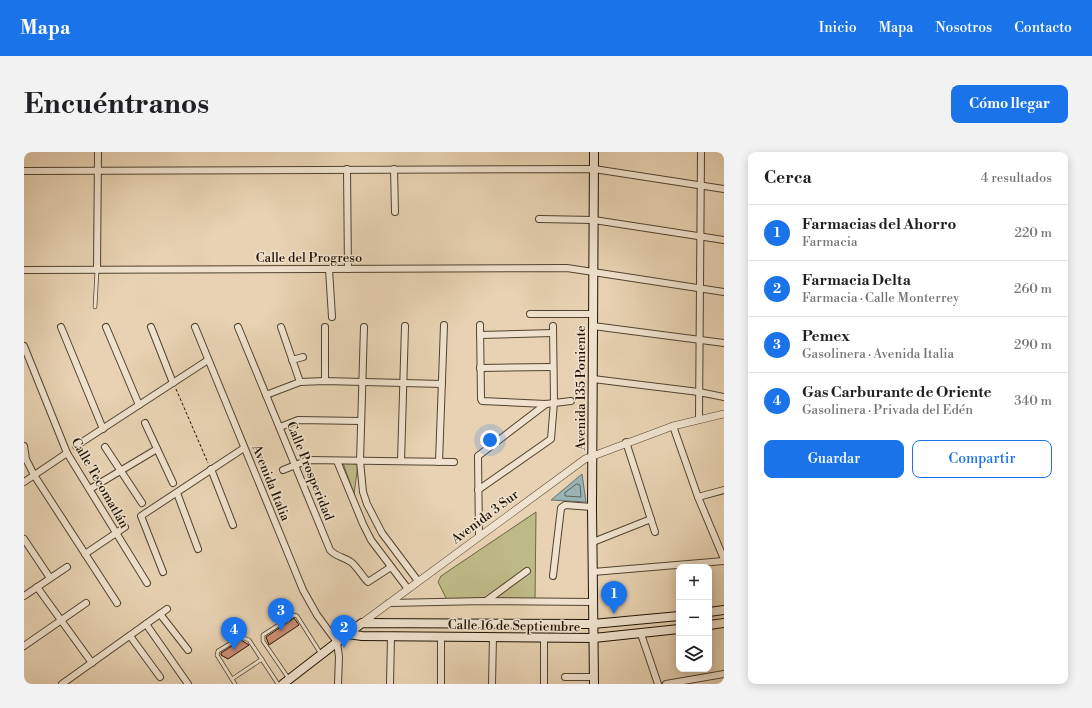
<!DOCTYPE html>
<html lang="es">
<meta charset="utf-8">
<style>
:root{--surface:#fff;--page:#f2f2f2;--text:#202124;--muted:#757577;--line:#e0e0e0;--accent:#1a73e8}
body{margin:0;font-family:"Libre Bodoni",serif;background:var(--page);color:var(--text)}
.controls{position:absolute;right:12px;bottom:12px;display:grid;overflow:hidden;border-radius:8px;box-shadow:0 2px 10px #0003}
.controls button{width:36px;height:36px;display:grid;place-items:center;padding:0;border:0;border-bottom:1px solid var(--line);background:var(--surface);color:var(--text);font:20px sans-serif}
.you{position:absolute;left:466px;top:288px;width:14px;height:14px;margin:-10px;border:3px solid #fff;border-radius:50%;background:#1a73e8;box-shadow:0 0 0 6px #1a73e833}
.badge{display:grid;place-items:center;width:26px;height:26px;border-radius:50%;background:var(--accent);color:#fff;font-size:13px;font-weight:700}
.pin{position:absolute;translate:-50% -33px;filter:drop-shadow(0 1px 2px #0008)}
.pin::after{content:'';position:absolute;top:21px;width:14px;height:12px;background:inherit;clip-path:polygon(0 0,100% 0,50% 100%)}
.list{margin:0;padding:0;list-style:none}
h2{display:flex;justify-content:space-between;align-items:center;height:52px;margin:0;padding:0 16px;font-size:17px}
h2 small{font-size:13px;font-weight:400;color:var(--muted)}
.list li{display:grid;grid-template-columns:26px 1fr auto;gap:12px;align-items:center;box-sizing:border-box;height:56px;padding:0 16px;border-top:1px solid var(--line)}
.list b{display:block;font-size:15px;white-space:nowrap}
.list p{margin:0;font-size:13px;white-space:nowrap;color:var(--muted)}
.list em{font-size:13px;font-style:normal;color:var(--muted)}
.actions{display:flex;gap:8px;padding:12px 16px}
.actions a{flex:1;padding:9px 0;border:1px solid var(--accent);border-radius:8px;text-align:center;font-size:14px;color:var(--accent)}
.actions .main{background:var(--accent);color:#fff}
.icon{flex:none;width:22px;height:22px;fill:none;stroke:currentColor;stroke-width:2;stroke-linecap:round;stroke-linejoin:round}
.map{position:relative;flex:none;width:700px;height:532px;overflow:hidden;border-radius:8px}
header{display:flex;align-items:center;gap:24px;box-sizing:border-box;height:56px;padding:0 20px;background:var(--accent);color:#fff}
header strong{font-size:19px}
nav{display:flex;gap:22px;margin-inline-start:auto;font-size:14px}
.intro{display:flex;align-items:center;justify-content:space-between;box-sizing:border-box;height:96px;padding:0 24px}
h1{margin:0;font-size:28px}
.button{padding:10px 18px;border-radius:8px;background:var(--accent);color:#fff;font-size:14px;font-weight:700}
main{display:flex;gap:24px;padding:0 24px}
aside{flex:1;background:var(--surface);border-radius:8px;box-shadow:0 2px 10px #0003}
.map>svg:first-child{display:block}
.green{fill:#beba87;stroke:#6f6645}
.water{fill:#9ab5b6;stroke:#69746e}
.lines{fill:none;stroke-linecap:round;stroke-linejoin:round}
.shore{stroke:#5d645c;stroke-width:1}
.building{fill:#ce8d71;stroke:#201303}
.service-casing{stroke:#52432f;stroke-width:4.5}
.minor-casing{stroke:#52432f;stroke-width:8}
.tertiary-casing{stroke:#52432f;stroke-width:8}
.secondary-casing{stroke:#201303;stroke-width:10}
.path{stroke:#201303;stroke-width:1;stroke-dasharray:3 2;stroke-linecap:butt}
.service{stroke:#f0e2ce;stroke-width:3}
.minor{stroke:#f0e2ce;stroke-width:6}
.tertiary{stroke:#f0e2ce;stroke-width:7}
.secondary{stroke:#f0e2ce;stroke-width:8}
.labels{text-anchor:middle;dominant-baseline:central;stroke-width:3;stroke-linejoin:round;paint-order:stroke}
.street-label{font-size:13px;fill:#201303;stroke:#f0e2ce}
</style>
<header>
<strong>Mapa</strong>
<nav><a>Inicio</a><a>Mapa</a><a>Nosotros</a><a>Contacto</a></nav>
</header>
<div class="intro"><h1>Encuéntranos</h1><a class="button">Cómo llegar</a></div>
<main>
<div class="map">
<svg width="700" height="532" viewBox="0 0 700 532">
<rect width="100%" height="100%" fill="#e8d2b3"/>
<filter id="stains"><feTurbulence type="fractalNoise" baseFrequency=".005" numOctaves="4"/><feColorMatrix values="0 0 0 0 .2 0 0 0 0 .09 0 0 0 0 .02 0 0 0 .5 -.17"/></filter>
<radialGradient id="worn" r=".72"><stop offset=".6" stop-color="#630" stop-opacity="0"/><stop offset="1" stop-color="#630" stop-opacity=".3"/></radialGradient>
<g class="green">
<polygon points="319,311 334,312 330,342"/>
<polygon points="512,360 511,449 424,450 414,430 417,424"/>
</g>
<polygon class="water" points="558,322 562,350 527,348"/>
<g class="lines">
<polygon class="shore" points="553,332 556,333 557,345 541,344 541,341"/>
</g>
<g class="building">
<polygon points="270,466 275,473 245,493 242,485"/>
<polygon points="217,488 225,493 204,507 197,503 197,501"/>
</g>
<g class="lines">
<defs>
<g id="service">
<polyline points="71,155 73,118"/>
<polyline points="208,527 238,507"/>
<polyline points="265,527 239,489 239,483 270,463 273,464 297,502"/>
<polyline points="211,532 193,503 194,499 217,485 225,488 254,532"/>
</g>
<g id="minor">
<polyline points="323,17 324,117"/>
<polyline points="370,17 371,60"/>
<polyline points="0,19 570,17 700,37"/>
<polyline points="515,67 570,68 700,88"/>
<polyline points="305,117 308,165"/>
<polyline points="0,118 543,116 700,140"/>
<polyline points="73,118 74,0"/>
<polyline points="506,162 569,162"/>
<polyline points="456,173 457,247 458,249 522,252 547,249"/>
<polyline points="569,174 700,191"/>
<polyline points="37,175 79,277"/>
<polyline points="82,175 115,253"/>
<polyline points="127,175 149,231"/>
<polyline points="171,175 279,438 293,463 313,490 315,505 314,532"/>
<path d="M214 175 306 398C312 405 320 405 327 410 334 416 338 424 344 430L367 415"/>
<polyline points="257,175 276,230"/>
<polyline points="301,175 301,229"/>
<polyline points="340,175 336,309 339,340 343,352 358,381 394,429"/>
<polyline points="456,183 529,181"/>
<polyline points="0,194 43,301 123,431"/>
<polyline points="268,208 279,205"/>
<polyline points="456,216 529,215"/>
<polyline points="569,227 675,240 700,245"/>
<polyline points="242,243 276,230 301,229 418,232"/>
<polyline points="675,267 677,0"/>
<polyline points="121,271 149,331"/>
<polyline points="649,274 674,345 700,407"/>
<polyline points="256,275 274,268 337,269"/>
<polyline points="602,290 631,380"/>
<polyline points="0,294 2,307 10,323 93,451"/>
<polyline points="52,294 184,208"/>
<polyline points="81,295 118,351"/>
<polyline points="313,309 339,372 347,388 384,437"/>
<polyline points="377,309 381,174"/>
<polyline points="415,310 420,173"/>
<polyline points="187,317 209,373"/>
<polyline points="259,318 284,308 430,310"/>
<polyline points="0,330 43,301"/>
<polyline points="66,337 133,297"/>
<polyline points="454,338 527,287 530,250 529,174"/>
<polyline points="153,341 174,397"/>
<polyline points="674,345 700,338"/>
<polyline points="455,384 454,304 522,252"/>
<polyline points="0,387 26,426"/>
<polyline points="569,390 627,367"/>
<polyline points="61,402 101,375"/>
<polyline points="139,420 117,364 220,296"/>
<polyline points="569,420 700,409"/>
<polyline points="529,424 537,356 541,353 568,355"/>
<polyline points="13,435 68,511"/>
<polyline points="0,444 43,415"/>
<polyline points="462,449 503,419"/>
<polyline points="365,451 461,449 569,450"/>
<polyline points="136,462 164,498"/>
<polyline points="122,472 164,532"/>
<polyline points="617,482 634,532"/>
<polyline points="106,484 136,525"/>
<polyline points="0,494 62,451"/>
<polyline points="541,525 570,525"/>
<polyline points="38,532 143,457"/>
<polyline points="366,532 367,484"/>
<polyline points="417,532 417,485"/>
<polyline points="468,532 469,485"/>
<polyline points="520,532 520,486"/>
<polyline points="642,532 700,522"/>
</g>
<polyline id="tertiary" points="338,471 561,307 649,274 700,262"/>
<g id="secondary">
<polyline points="685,460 700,458"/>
<polyline points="685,473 700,471"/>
<polyline points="324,482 338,484 570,486 655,477"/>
<polyline points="259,532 338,471 569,472 655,464"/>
<polyline points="570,532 568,355 570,0"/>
</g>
</defs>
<use href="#service" class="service-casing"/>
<use href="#minor" class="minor-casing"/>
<use href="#tertiary" class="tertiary-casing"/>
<use href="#secondary" class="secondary-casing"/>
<polyline class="path" points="152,237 184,311"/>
<use href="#service" class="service"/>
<use href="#minor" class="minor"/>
<use href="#tertiary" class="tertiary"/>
<use href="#secondary" class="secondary"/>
</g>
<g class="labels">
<g class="street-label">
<text x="285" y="106">Calle del Progreso</text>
<text transform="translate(557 236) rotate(-90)">Avenida 135 Poniente</text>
<text transform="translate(286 319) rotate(68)">Calle Prosperidad</text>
<text transform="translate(76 331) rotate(60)">Calle Tecomatlán</text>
<text transform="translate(247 331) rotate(68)">Avenida Italia</text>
<text transform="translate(461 365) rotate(-37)">Avenida 3 Sur</text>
<text transform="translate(490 474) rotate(1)">Calle 16 de Septiembre</text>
</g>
</g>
<rect width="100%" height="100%" filter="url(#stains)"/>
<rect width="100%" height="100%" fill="url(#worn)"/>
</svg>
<div class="controls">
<button>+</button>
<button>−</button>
<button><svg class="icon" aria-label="layers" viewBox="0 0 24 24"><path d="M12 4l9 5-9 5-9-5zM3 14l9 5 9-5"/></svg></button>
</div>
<div class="you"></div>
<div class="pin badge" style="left:590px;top:462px">1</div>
<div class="pin badge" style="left:320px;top:496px">2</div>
<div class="pin badge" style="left:257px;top:479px">3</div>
<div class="pin badge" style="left:210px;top:498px">4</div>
</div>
<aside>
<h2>Cerca<small>4 resultados</small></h2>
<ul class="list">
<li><span class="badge">1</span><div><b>Farmacias del Ahorro</b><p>Farmacia</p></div><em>220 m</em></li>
<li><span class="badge">2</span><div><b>Farmacia Delta</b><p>Farmacia · Calle Monterrey</p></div><em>260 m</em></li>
<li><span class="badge">3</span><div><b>Pemex</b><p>Gasolinera · Avenida Italia</p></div><em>290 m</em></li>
<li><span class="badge">4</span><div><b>Gas Carburante de Oriente</b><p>Gasolinera · Privada del Edén</p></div><em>340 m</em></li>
</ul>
<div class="actions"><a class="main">Guardar</a><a>Compartir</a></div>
</aside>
</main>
